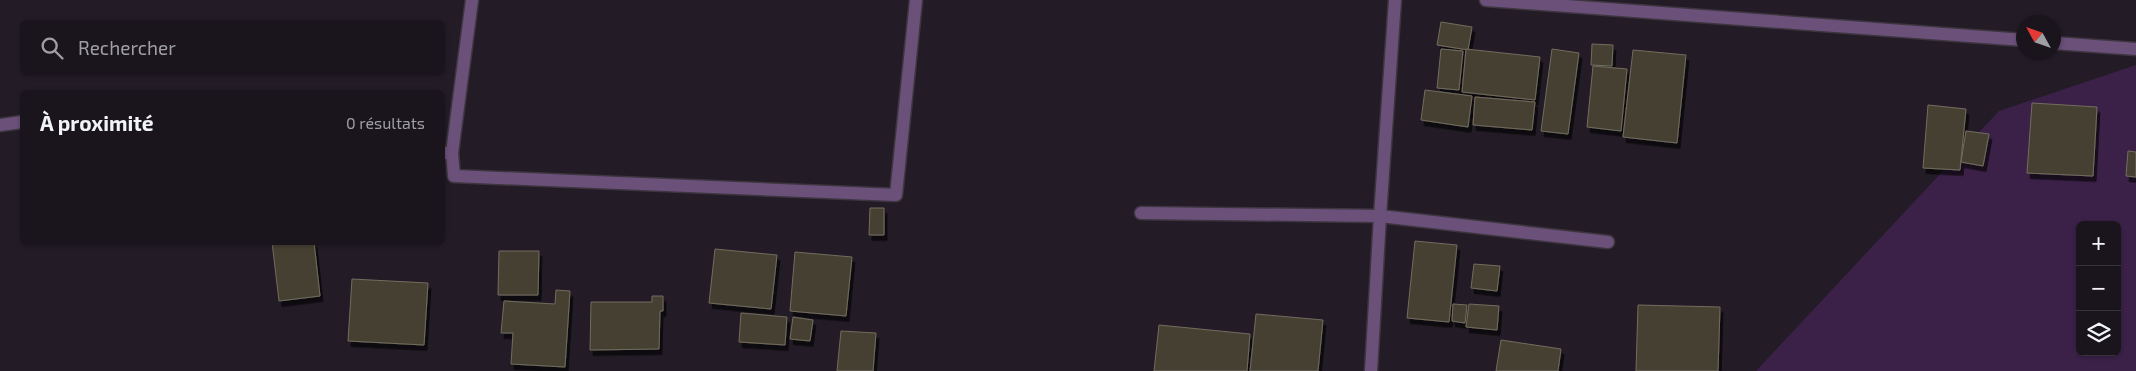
<!DOCTYPE html>
<html lang="fr">
<meta charset="utf-8">
<style>
:root{--surface:#1a151d;--page:#231e26;--text:#f1f3f6;--muted:#9f9fa4;--line:#38343b}
body{margin:0;font-family:"Exo 2",sans-serif;background:var(--page);color:var(--text)}
.controls{position:absolute;right:15px;bottom:15px;display:grid;overflow:hidden;border-radius:8px;box-shadow:0 1px 4px #0004}
.controls button{width:45px;height:45px;display:grid;place-items:center;padding:0;border:0;border-bottom:1px solid var(--line);background:var(--surface);color:var(--text);font:25px sans-serif}
.compass{position:absolute;left:2016px;top:15px;width:45px;height:45px;border-radius:50%;background:var(--surface);box-shadow:0 1px 4px #0004;rotate:310deg}
.list{margin:0;padding:0;list-style:none}
h2{display:flex;justify-content:space-between;align-items:center;height:65px;margin:0;padding:0 20px;font-size:21px}
h2 small{font-size:16px;font-weight:400;color:var(--muted)}
.icon{flex:none;width:28px;height:28px;fill:none;stroke:currentColor;stroke-width:2;stroke-linecap:round;stroke-linejoin:round}
.map{position:relative;flex:none;width:2136px;height:371px;overflow:hidden}
.search{position:absolute;background:var(--surface);box-shadow:0 1px 4px #0004;left:20px;top:20px;width:425px;height:55px;display:flex;align-items:center;gap:12px;box-sizing:border-box;padding:0 18px;border-radius:8px;color:var(--muted);font-size:19px}
.panel{position:absolute;background:var(--surface);box-shadow:0 1px 4px #0004;left:20px;top:90px;width:425px;height:155px;border-radius:8px}
.map>svg:first-child{display:block}
.green{fill:#3b2148;fill-rule:evenodd}
.building{fill:#454133;stroke:#716d5e;filter:url(#shadow)}
.lines{fill:none;stroke-linecap:round;stroke-linejoin:round}
.street-casing{stroke:#3d3640;stroke-width:15}
.street{stroke:#6b507a;stroke-width:12}
</style>
<div class="map">
<svg width="2136" height="371" viewBox="0 0 2136 371">
<defs>
<filter id="shadow"><feDropShadow dx="3" dy="5.5" stdDeviation="0" flood-color="#0009"/></filter>
</defs>
<rect width="100%" height="100%" fill="#231c27"/>
<path class="green" d="M2136 65V371H1756L1999 111ZM2080 225H2117V352H2080Z"/>
<g class="building">
<polygon points="1441,22 1472,27 1468,50 1437,45"/>
<polygon points="1592,44 1613,45 1612,66 1591,65"/>
<polygon points="1441,49 1463,51 1459,90 1437,88"/>
<polygon points="1466,49 1540,57 1535,100 1462,92"/>
<polygon points="1552,49 1579,53 1568,134 1541,131"/>
<polygon points="1633,50 1686,55 1677,143 1623,137"/>
<polygon points="1593,66 1627,69 1621,131 1587,127"/>
<polygon points="1425,90 1472,96 1468,127 1421,120"/>
<polygon points="1475,97 1535,102 1532,130 1473,125"/>
<polygon points="2032,103 2097,107 2093,176 2027,173"/>
<polygon points="1928,105 1966,109 1960,170 1923,168"/>
<polygon points="1966,131 1989,134 1983,166 1961,162"/>
<polygon points="2128,151 2136,152 2136,177 2126,176"/>
<polygon points="870,208 884,208 884,235 869,235"/>
<polygon points="1415,241 1457,245 1449,322 1407,318"/>
<polygon points="272,242 314,242 320,296 279,301"/>
<polygon points="715,249 777,255 771,309 709,303"/>
<polygon points="499,251 539,251 538,295 498,295"/>
<polygon points="795,252 852,257 846,316 790,311"/>
<polygon points="1474,264 1500,266 1497,291 1471,288"/>
<polygon points="352,279 428,283 424,345 348,341"/>
<polygon points="556,290 570,291 565,367 511,364 513,333 501,333 504,301 555,304"/>
<polygon points="652,296 663,296 663,311 660,311 659,349 590,350 591,302 652,302"/>
<polygon points="1453,304 1467,305 1465,323 1452,321"/>
<polygon points="1469,304 1499,306 1497,330 1466,327"/>
<polygon points="1638,305 1720,307 1718,371 1636,371"/>
<polygon points="741,313 787,317 785,345 739,342"/>
<polygon points="1256,314 1323,320 1318,371 1250,371"/>
<polygon points="793,317 813,320 810,341 790,339"/>
<polygon points="1159,325 1250,334 1247,371 1154,371"/>
<polygon points="841,331 876,333 873,371 837,371"/>
<polygon points="1501,340 1561,349 1558,371 1496,371"/>
</g>
<g class="lines">
<defs>
<g id="street">
<polyline points="1395,0 1380,216 1608,242"/>
<polyline points="1486,0 2024,40"/>
<polyline points="2054,43 2136,49"/>
<polyline points="0,125 22,122"/>
<polyline points="442,153 452,153 472,0"/>
<polyline points="452,153 454,176 896,195 916,0"/>
<polyline points="1141,213 1380,216 1371,371"/>
</g>
</defs>
<use href="#street" class="street-casing"/>
<use href="#street" class="street"/>
</g>
</svg>
<div class="controls">
<button>+</button>
<button>−</button>
<button><svg class="icon" aria-label="layers" viewBox="0 0 24 24"><path d="M12 4l9 5-9 5-9-5zM3 14l9 5 9-5"/></svg></button>
</div>
<svg class="compass" viewBox="-18 -18 36 36"><path d="M0-13l5 13h-10z" fill="#e53935"/><path d="M0 13l5-13h-10z" fill="#9f9fa4"/></svg>
<div class="search"><svg class="icon" aria-label="search" viewBox="0 0 24 24"><circle cx="10" cy="10" r="6"/><path d="M15 15l6 6"/></svg>Rechercher</div>
<section class="panel">
<h2>À proximité<small>0 résultats</small></h2>
<ul class="list">
</ul>
</section>
</div>
